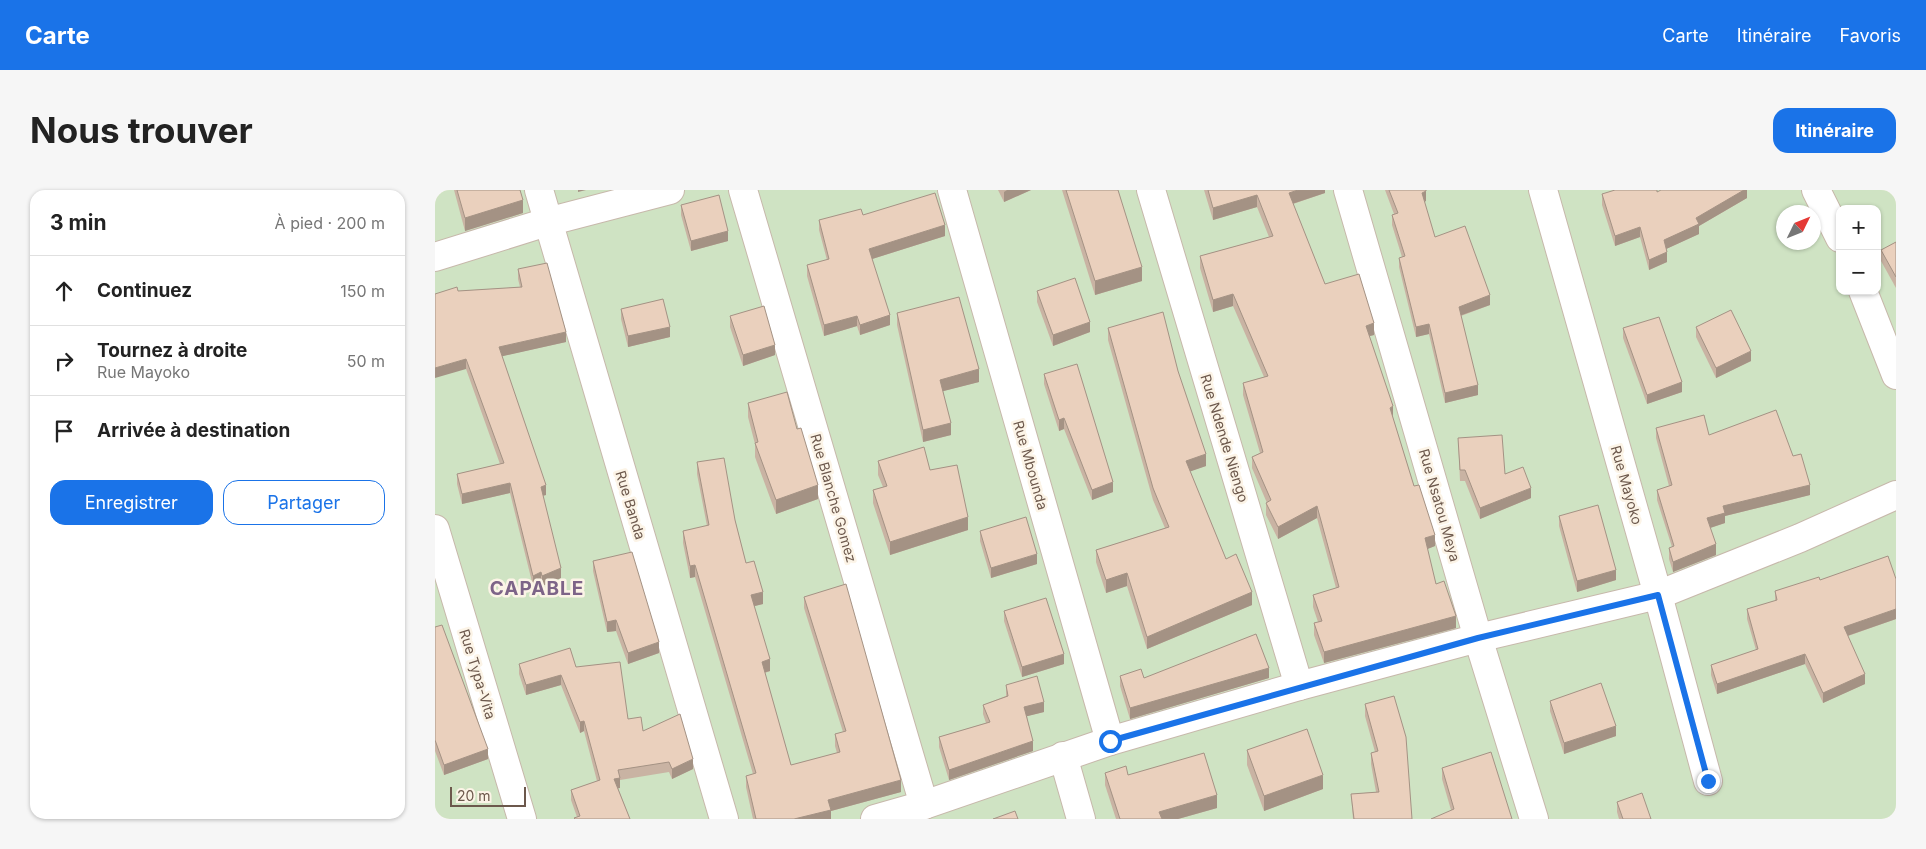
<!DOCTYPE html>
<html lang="fr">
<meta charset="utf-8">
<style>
:root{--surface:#fff;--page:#f6f6f6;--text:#222;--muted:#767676;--line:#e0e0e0;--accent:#1a73e8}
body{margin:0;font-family:Inter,sans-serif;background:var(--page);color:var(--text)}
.controls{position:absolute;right:15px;top:15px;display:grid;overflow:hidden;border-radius:10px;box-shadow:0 1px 4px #0004}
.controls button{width:45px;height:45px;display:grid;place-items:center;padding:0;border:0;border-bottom:1px solid var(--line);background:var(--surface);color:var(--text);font:25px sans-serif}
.compass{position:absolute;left:1341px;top:15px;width:45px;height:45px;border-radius:50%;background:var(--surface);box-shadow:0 1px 4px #0004;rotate:47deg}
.scale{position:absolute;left:15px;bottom:12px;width:76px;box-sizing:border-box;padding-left:5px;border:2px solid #6c584c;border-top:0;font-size:14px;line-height:18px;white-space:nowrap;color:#6c584c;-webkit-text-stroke:4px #fcf4e7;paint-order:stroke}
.stop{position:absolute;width:15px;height:15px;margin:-11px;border:4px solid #1a73e8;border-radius:50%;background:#fff}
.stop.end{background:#1a73e8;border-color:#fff;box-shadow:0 1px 5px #0008}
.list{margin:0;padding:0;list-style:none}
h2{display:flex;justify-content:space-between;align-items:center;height:65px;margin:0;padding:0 20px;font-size:21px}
h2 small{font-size:16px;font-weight:400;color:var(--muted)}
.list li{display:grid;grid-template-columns:32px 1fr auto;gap:15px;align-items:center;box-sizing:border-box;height:70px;padding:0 20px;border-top:1px solid var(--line)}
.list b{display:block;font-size:19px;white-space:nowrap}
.list p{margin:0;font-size:16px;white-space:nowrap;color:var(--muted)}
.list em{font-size:16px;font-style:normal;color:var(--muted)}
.actions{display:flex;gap:10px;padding:15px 20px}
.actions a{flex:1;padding:11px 0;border:1px solid var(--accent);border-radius:15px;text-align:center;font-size:18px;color:var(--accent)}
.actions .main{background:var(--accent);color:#fff}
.icon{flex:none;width:28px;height:28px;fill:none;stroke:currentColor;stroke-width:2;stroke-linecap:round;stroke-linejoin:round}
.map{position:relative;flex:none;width:1461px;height:629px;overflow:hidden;border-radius:15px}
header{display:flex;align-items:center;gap:30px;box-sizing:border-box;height:70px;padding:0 25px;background:var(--accent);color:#fff}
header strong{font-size:24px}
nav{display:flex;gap:28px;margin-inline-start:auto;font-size:18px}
.intro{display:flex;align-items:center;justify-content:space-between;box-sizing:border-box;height:120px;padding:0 30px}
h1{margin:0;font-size:35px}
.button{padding:12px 22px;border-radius:15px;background:var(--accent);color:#fff;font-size:18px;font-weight:700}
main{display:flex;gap:30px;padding:0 30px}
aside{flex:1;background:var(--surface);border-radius:15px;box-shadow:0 1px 4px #0004}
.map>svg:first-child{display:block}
.green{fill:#cfe3c3;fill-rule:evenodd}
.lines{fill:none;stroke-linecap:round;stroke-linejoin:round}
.minor-casing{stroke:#c7b8ab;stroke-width:30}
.minor{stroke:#fff;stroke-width:28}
.wall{fill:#c9b3a3}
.shaded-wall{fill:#a49284}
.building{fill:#ead0bd;stroke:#a49284}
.route{stroke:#1a73e8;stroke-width:6}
.labels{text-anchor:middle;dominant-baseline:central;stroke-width:5;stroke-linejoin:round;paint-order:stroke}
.street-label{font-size:14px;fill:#6c584c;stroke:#fcf4e7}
.district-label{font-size:19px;font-weight:bold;letter-spacing:1px;fill:#7d6488;stroke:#fcf4e7}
</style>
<header>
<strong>Carte</strong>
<nav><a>Carte</a><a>Itinéraire</a><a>Favoris</a></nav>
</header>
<div class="intro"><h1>Nous trouver</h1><a class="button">Itinéraire</a></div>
<main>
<aside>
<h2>3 min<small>À pied · 200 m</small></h2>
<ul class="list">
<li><svg class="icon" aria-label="ahead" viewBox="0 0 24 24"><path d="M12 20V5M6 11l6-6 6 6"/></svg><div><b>Continuez</b></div><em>150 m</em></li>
<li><svg class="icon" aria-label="right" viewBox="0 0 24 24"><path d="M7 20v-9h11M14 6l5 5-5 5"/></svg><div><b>Tournez à droite</b><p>Rue Mayoko</p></div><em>50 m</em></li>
<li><svg class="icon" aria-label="arrive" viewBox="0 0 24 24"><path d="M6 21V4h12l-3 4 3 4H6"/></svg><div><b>Arrivée à destination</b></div></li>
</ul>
<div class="actions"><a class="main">Enregistrer</a><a>Partager</a></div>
</aside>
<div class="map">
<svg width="1461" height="629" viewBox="0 0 1461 629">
<rect width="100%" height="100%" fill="#f8f0e2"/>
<path class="green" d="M0 0H1461V629H0ZM1405 19H1442V101H1405ZM1348 22H1378V52H1348Z"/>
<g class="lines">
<defs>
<g id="minor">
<polyline points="104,0 289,629"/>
<polyline points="308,0 489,615"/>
<polyline points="517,0 675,551"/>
<polyline points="716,0 864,496"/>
<polyline points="913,0 1043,448 1099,629"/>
<polyline points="1108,0 1223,405 1273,591"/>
<polyline points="1381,0 1405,48"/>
<polyline points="0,67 112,32 235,0"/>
<polyline points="1428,101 1461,185"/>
<polyline points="0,339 87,629"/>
<polyline points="628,566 646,629"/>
<polyline points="440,629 489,615 675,551 864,496 1043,448 1223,405 1365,348 1461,305"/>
</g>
</defs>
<use href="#minor" class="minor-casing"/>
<use href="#minor" class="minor"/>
</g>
<g class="wall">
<polygon points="19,0 85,0 88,23 30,41"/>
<polygon points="563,0 596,0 569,12"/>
<polygon points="627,0 683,0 707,91 660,105"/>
<polygon points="769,0 890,0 890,3 858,14 890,94 939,145 934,146 958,228 979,296 1000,356 992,359 1001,394 1021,438 889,473 879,445 879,433 883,432 878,417 878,405 901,398 882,328 843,349 831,325 831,313 832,313 817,278 817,267 825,263 808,205 808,193 829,187 798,116 778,122 765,78 765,66 834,47 822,17 778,30"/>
<polygon points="950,0 991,0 991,11 989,12 1000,47 1055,115 1026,126 1043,205 1010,213 994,144 981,147 964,77 964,68 967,67 957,35 957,25 959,24"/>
<polygon points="1312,0 1312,8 1264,36 1264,44 1231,59 1232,72 1214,80 1205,47 1180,56 1167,15 1167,4 1222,2"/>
<polygon points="246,15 293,51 256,61 246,25"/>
<polygon points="428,25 510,46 437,69 455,135 425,145 422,136 389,146 372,86 372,75 392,70 384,40 384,30"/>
<polygon points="1461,52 1461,98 1446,71 1446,60"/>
<polygon points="83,79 131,152 67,166 111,305 108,306 126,388 107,396 106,392 98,396 75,303 27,314 22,294 22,284 65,274 31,179 23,101 85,97 83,89"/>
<polygon points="602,101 655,142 618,156 602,112"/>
<polygon points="186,119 235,147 193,157 186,129"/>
<polygon points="462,123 544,192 508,201 516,245 488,252 462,135"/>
<polygon points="295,126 340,165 308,176 295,137"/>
<polygon points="1261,137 1316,171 1281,188 1261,147"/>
<polygon points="673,138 743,181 771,276 755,281 791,369 817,415 712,459 692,396 671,403 661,372 661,360 730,338 718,310 673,150"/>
<polygon points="1188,138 1247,202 1212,214 1188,148"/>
<polygon points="609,184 678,302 657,310 629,239 624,241 609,194"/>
<polygon points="313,213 362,239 383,309 341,324 320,267 320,254 313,227"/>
<polygon points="1221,238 1274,245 1358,266 1375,305 1290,326 1290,333 1275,338 1281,365 1238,382 1234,369 1234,358 1237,357 1222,310 1222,300 1234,296 1221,248"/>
<polygon points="1023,248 1096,308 1045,329 1030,291 1025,291"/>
<polygon points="443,271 495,280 533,340 455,365 438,313 438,300 448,297 443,285"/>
<polygon points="262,272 300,330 311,373 328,414 319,416 335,481 330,483 356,575 402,563 400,556 400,544 408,542 369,418 369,407 466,602 396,621 396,629 318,629 311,597 311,586 318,584 260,387 255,388 248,353 248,341 272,336 262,284"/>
<polygon points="1124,326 1181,390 1142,402 1124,336"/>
<polygon points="545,341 602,374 556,388 545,351"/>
<polygon points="158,371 224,463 193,474 181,441 172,442 158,381"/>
<polygon points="1385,390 1461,429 1413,446 1430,494 1388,513 1370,474 1282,504 1276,485 1276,475 1321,460 1312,429 1312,419 1340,411 1340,401"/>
<polygon points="569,421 629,474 587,487 569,431"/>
<polygon points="0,437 53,569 9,585 0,561"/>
<polygon points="84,474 141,477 193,529 258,579 237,589 234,582 185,590 185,598 183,598 195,629 139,629 139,628 142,627 136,610 136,600 162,591 149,541 145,543 126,495 91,505 84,484"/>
<polygon points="685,486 709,488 834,488 695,529 685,496"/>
<polygon points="571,495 609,522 592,526 598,561 514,590 504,557 504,547 551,533 548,524 548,515 571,506"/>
<polygon points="1115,511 1181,546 1129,564 1115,521"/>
<polygon points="930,514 977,629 918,629 916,604 941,602 936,574 936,563 940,562 930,526"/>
<polygon points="812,560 888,599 829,621 812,575"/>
<polygon points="1007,578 1077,629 1016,620 1007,589"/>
<polygon points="670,583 782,618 743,629 681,629 670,595"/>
<polygon points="1182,612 1216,629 1184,629 1182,622"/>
</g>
<g class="shaded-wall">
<polygon points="143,0 151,0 143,2"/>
<polygon points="572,0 596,0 569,12 569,2"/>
<polygon points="863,0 890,0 890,3 854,15 854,3"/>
<polygon points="1309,0 1312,0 1312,8 1264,36 1264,44 1229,60 1229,50 1261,28"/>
<polygon points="991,1 991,11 987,13 987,3"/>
<polygon points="822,5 822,17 778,30 778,18"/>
<polygon points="88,10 88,23 30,41 30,28"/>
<polygon points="510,35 510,46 434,70 434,59"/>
<polygon points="1205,37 1205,47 1180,56 1180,46"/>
<polygon points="293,41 293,51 256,61 256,51"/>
<polygon points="1232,62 1232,72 1214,80 1214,70"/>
<polygon points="707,77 707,91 660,105 660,91"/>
<polygon points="798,104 798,116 778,122 778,110"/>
<polygon points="1055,105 1055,115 1024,126 1024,117"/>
<polygon points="455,125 455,135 425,145 425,135"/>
<polygon points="422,126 422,136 389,146 389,135"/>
<polygon points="655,132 655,142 618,156 618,145"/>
<polygon points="939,133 939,145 931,147 931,136"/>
<polygon points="994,134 994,144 981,147 981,137"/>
<polygon points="235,137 235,147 193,157 193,146"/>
<polygon points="131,142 131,152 64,167 64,157"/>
<polygon points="340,155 340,165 308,176 308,165"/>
<polygon points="1316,161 1316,171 1281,188 1281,178"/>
<polygon points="31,169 31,179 0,188 0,178"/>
<polygon points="544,179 544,192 505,202 505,190"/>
<polygon points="1247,192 1247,202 1212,214 1212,205"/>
<polygon points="1043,195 1043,205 1010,213 1010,203"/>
<polygon points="958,216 958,228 955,218"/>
<polygon points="629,228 629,239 624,241 624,230"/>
<polygon points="516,233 516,245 488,252 488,240"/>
<polygon points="771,264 771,276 751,283 751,271"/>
<polygon points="678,292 678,302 657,310 657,300"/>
<polygon points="75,293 75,303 27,314 27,304"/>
<polygon points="111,295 111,305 106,306 106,297"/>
<polygon points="383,295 383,309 341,324 341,310"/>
<polygon points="1375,295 1375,305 1290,326 1290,333 1272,339 1272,328 1288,316"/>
<polygon points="1096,298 1096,308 1045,329 1045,318"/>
<polygon points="882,316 882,328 843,349 843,337"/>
<polygon points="533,327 533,340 455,365 455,352"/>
<polygon points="1000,345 1000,356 990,360 990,348"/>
<polygon points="1281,354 1281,365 1238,382 1238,372"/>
<polygon points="602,364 602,374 556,388 556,378"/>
<polygon points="260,375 260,387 255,388 255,376"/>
<polygon points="126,378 126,388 107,396 107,386"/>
<polygon points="1181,380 1181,390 1142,402 1142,391"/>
<polygon points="106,382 106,392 98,396 98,386"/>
<polygon points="692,383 692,396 671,403 671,390"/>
<polygon points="328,402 328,414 316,417 316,405"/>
<polygon points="817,402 817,415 712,459 712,447"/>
<polygon points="1461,419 1461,429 1409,447 1409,437"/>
<polygon points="1021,426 1021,438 889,473 889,462"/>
<polygon points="181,430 181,441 172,442 172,432"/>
<polygon points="224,452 224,463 193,474 193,463"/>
<polygon points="629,464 629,474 587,487 587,477"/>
<polygon points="1370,464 1370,474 1282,504 1282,494"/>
<polygon points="335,469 335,481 327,483 327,472"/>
<polygon points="834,478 834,488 695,529 695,518"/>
<polygon points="1430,484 1430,494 1388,513 1388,503"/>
<polygon points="126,485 126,495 91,505 91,495"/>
<polygon points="609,512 609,522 589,527 589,517"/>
<polygon points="149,531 149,541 145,543 145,532"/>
<polygon points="1181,536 1181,546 1129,564 1129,553"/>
<polygon points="598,551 598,561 514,590 514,580"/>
<polygon points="53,559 53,569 9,585 9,575"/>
<polygon points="258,569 258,579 237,589 237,579"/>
<polygon points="888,585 888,599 829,621 829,606"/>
<polygon points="185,588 185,598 179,599 179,589"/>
<polygon points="466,590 466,602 396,621 396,629 359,629 393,610"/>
<polygon points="782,605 782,618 743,629 724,629 724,622"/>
</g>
<g class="building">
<polygon points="22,0 85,0 88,10 30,28"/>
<polygon points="631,0 683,0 707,77 660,91"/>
<polygon points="773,0 863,0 854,3 890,94 924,84 939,133 931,136 958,216 955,218 979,296 984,295 1000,345 990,348 1001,394 1009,391 1021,426 889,462 879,433 887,431 878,405 904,397 882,316 843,337 831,313 836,310 817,267 828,262 808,193 833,186 798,104 778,110 765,66 838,46 822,5 778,18"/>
<polygon points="954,0 991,0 991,1 987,3 1000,47 1030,36 1055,105 1024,117 1043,195 1010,203 994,134 981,137 964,68 970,66 957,25 963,23"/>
<polygon points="1180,0 1222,0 1222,2 1226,0 1309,0 1261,28 1264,34 1229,50 1232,62 1214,70 1205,37 1180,46 1167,4"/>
<polygon points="500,3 510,35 434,59 455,125 425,135 422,126 389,135 372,75 394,69 384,30 426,19 428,25"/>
<polygon points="284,5 293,41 256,51 246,15"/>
<polygon points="1461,52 1461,87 1446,60"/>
<polygon points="112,73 131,142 64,157 111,295 106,297 126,378 107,386 106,382 98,386 75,293 27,304 22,284 69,273 31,169 0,178 0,104 22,97 23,101 87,97 83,79"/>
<polygon points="640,88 655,132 618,145 602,101"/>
<polygon points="524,107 544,179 505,190 516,233 488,240 462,123"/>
<polygon points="228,109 235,137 193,146 186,119"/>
<polygon points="329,116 340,155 308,165 295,126"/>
<polygon points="1296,120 1316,161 1281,178 1261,137"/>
<polygon points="728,122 743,181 771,264 751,271 791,369 801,364 817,402 712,447 692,383 671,390 661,360 734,337 718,298 673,138"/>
<polygon points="1224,127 1247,192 1212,205 1188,138"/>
<polygon points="642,174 678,292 657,300 629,228 624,230 609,184"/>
<polygon points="352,202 362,239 366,238 383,295 341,310 320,253 323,252 313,213"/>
<polygon points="1341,220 1358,266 1366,264 1375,295 1288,316 1290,323 1272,328 1281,354 1238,372 1234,358 1239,356 1222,300 1237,295 1221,238 1269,225 1274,245"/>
<polygon points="1067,245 1070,284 1088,277 1096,298 1045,318 1030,280 1025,280 1023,248"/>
<polygon points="489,257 495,280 522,275 533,327 455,352 438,300 452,296 443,271"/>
<polygon points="289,268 300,330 311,373 319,371 328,402 316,405 335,469 327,472 356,575 405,562 400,544 411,541 369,407 411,394 466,590 393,610 396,620 359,629 321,629 311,586 321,583 260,375 255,376 248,341 274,335 262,272"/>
<polygon points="1163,315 1181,380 1142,391 1124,326"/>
<polygon points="591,327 602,364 556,378 545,341"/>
<polygon points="197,362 224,452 193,463 181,430 172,432 158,371"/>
<polygon points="1453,366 1461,389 1461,419 1409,437 1430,484 1388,503 1370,464 1282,494 1276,475 1323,459 1312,419 1342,410 1340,401 1384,387 1385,390"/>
<polygon points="611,408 629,464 587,477 569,421"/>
<polygon points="7,435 53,559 9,575 0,550 0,437"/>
<polygon points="821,444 834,478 695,518 685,486 706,479 709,488"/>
<polygon points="135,458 141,477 185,472 193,529 206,527 208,541 245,524 258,569 237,579 234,572 183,580 185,588 179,589 195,629 140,629 139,628 145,626 136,600 165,590 149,531 145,532 126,485 91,495 84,474"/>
<polygon points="602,486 609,512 589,517 598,551 514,580 504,547 555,532 548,515 573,506 571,495"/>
<polygon points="1166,493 1181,536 1129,553 1115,511"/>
<polygon points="959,506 971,547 977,629 919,629 916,604 944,602 936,563 943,561 930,514"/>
<polygon points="872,539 888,585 829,606 812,560"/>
<polygon points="1056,562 1077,629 996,629 1019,619 1007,578"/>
<polygon points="769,563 782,605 724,622 727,629 685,629 670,583 691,576 693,585"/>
<polygon points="1207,603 1216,629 1188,629 1182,612"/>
<polygon points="580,621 583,629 558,629"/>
</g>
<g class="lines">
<polyline class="route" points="675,551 1043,448 1223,405 1273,591"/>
</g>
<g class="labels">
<g class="street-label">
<text transform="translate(790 248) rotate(73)">Rue Ndende Niengo</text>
<text transform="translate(596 275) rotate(74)">Rue Mbounda</text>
<text transform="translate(1192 295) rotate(74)">Rue Mayoko</text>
<text transform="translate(399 308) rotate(74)">Rue Blanche Gomez</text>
<text transform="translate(196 315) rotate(73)">Rue Banda</text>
<text transform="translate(1005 315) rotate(74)">Rue Nsatou Meya</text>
<text transform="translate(43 484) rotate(73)">Rue Typa-Vita</text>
</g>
<g class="district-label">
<text x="102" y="398">CAPABLE</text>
</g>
</g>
</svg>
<div class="controls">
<button>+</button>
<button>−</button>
</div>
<svg class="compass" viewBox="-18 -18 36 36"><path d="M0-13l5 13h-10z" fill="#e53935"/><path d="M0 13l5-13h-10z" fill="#767676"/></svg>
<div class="scale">20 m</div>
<div class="stop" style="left:675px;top:551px"></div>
<div class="stop end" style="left:1273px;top:591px"></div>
</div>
</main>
